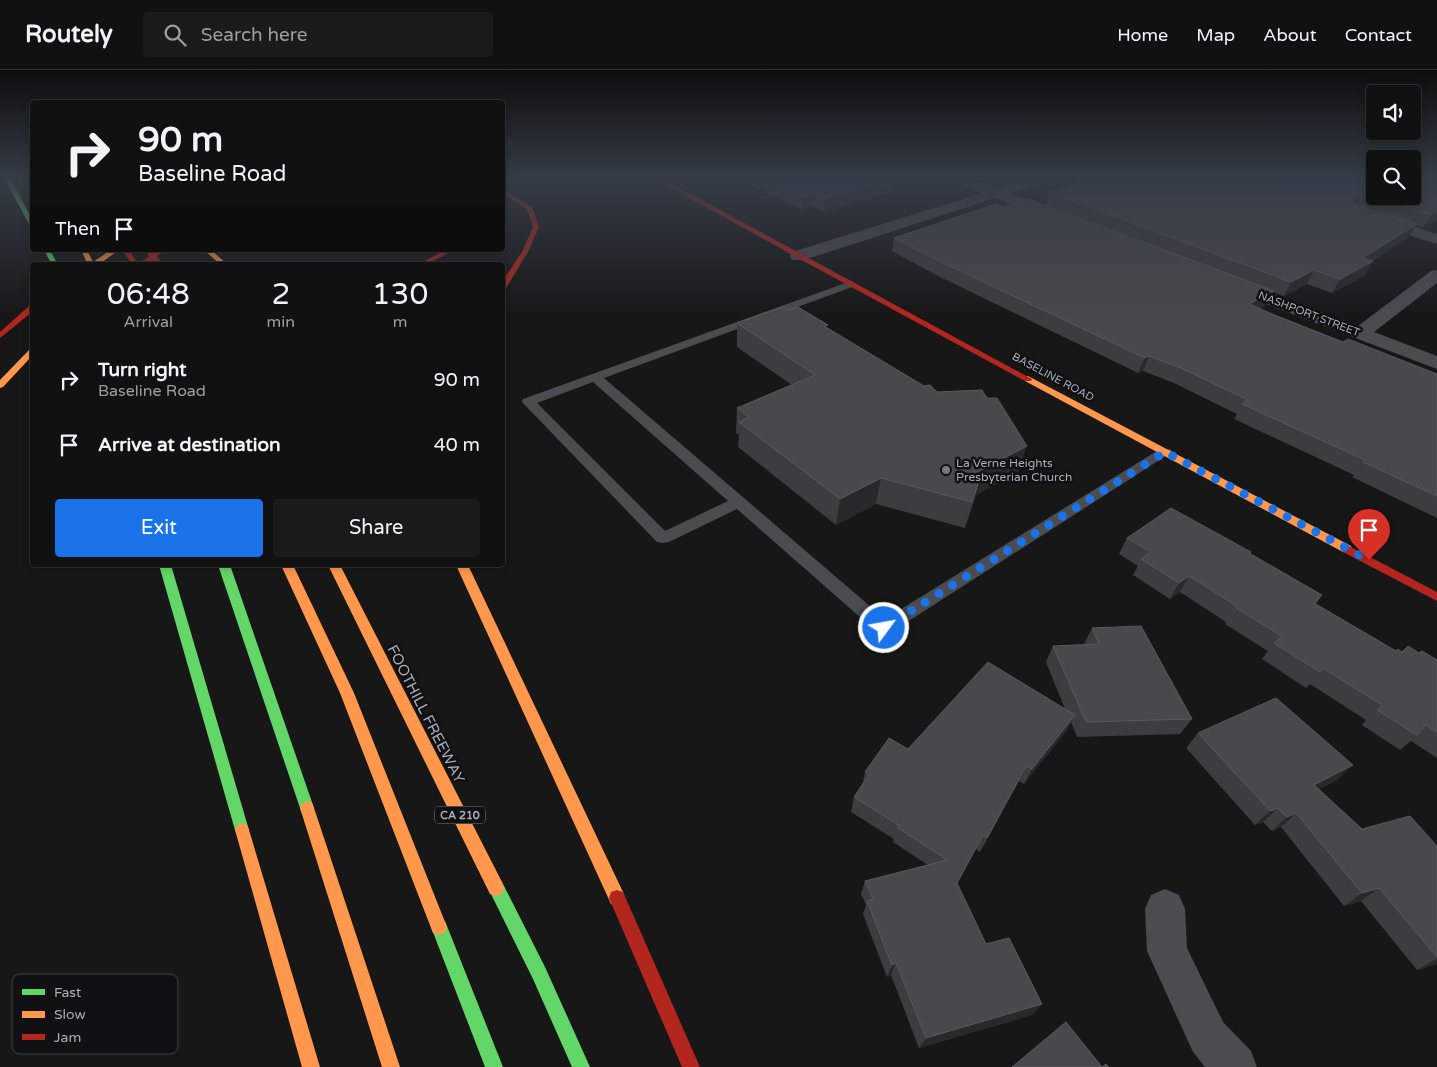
<!DOCTYPE html>
<html lang="en">
<head>
<meta charset="utf-8">
<style>
	:root { --surface:#111; --page:#1a1a1a; --text:#f1f3f6; --muted:#9c9d9f; --line:#303131; --accent:#1a73e8 }
	body { margin:0; font-family:"Varela Round",sans-serif; background:var(--page); color:var(--text); height:100vh; display:flex; flex-direction:column; font-size:19px; white-space:nowrap }
	* { box-sizing:border-box; margin:0 }
	p { font-size:16px; color:var(--muted) }
	.icon { flex:none; width:28px; height:28px; fill:none; stroke:currentColor; stroke-width:2; stroke-linecap:round; stroke-linejoin:round }
	.map { position:relative; flex:1; overflow:hidden }
	.panel { position:absolute; left:30px; top:192px; width:475px; height:305px; display:flex; flex-direction:column; background:var(--surface); border-radius:5px; box-shadow:0 2px 8px #0003,0 0 0 1px var(--line) }
	.panel>* { flex:none }
	.guide { position:absolute; left:30px; top:30px; width:475px; height:152px; border-radius:5px; box-shadow:0 2px 8px #0003,0 0 0 1px var(--line); background:#111; color:var(--text); overflow:hidden }
	.controls { position:absolute; left:1366px; top:15px; display:grid; gap:10px }
	.controls a { display:grid; place-items:center; width:55px; height:55px; border-radius:5px; background:var(--surface); box-shadow:0 2px 8px #0003,0 0 0 1px var(--line); font-size:25px }
	.pin { position:absolute; display:grid; place-items:center; width:42px; height:42px; color:#fff; margin:-51px -21px; border-radius:50% 50% 50% 0; rotate:-45deg; box-shadow:0 0 5px #0007 }
	.pin .icon { rotate:45deg }
	.me { position:absolute; width:55px; margin:-28px; rotate:58deg; stroke-linejoin:round; filter:drop-shadow(0 0 4px #0008) }
	.turn { display:flex; align-items:center; gap:18px; height:105px; padding:0 25px; font-size:22px }
	.turn .icon { width:65px; height:65px; stroke-width:2.5 }
	.turn b { display:block; font-size:35px; line-height:42px }
	.then { display:flex; align-items:center; height:48px; padding:0 25px; background:#0003; gap:10px; font-size:19px }
	.eta { display:flex; justify-content:space-evenly; align-items:center; height:85px; text-align:center }
	.eta b { font-size:30px; font-weight:600; line-height:35px }
	.action { display:flex; gap:10px; margin-top:auto; padding:10px 25px }
	.action a { flex:1; height:58px; border-radius:5px; background:var(--accent); color:#fff; font-size:20px; font-weight:600; line-height:58px; text-align:center }
	.action a+a { background:var(--page); color:var(--text) }
	ul { padding:0; list-style:none }
	li { display:flex; align-items:center; gap:15px; height:65px; padding:0 25px }
	li div { flex:1 }
	li b { display:block; font-size:19px }
	li em { font-style:normal }
	header { display:flex; align-items:center; gap:30px; box-sizing:border-box; height:70px; padding:0 25px; background:var(--surface); border-bottom:1px solid var(--line) }
	header strong { font-size:24px }
	nav { display:flex; gap:28px; margin-inline-start:auto; font-size:18px }
	.search { width:350px; height:45px; background:var(--page); display:flex; align-items:center; gap:12px; box-sizing:border-box; padding:0 18px; border-radius:5px; color:var(--muted); font-size:19px }
	.map>svg:first-child { display:block }
	.lines { fill:none; stroke-linecap:round; stroke-linejoin:round }
	.lane { fill:#4b4c50; fill-rule:evenodd }
	.street { fill:#4b4c50; fill-rule:evenodd }
	.fast { fill:#63d668; fill-rule:evenodd }
	.slow { fill:#ff974d; fill-rule:evenodd }
	.jam { fill:#b3261e; fill-rule:evenodd }
	.jam-bridge { stroke:#b3261e; stroke-width:6 }
	.wall { fill:#3c3d40 }
	.shaded-wall { fill:#28292a }
	.building { fill:#48494d; stroke:#57595e }
	.route { stroke:#1a73e8; stroke-width:9; stroke-dasharray:0 16.2 }
	.poi-dot { fill:#757880; stroke:#111113; stroke-width:2 }
	.labels { text-anchor:middle; dominant-baseline:central; stroke-width:5; stroke-linejoin:round; paint-order:stroke }
	.far-street-label { font-size:11px; fill:#a8adb8; stroke:#111113 }
	.shield { fill:#111113; stroke:#7b7e86; stroke-width:1 }
	.shield-label { font-size:11px; font-weight:bold; fill:#a8adb8 }
	.poi-label { font-size:12px; fill:#a8adb8; stroke:#111113; text-anchor:start }
	.near-street-label { font-size:15px; fill:#a8adb8; stroke:#111113 }
	.key { fill:#111113; stroke:#3e4045; stroke-width:1 }
	.key-label { font-size:14px; fill:#a8adb8 }
</style>
</head>
<body>
<header>
<strong>Routely</strong>
<div class="search"><svg class="icon" aria-label="search" viewBox="0 0 24 24"><circle cx="10" cy="10" r="6"/><path d="M15 15l6 6"/></svg>Search here</div>
<nav><a>Home</a><a>Map</a><a>About</a><a>Contact</a></nav>
</header>
<div class="map">
<svg width="1437" height="997" viewBox="0 0 1437 997">
	<rect width="100%" height="100%" fill="#171717"/>
	<g class="lines">
		<path class="lane" d="M851 211 856 214 855 216 604 308 885 549 1160 379H1170L1172 382 890 563 884 565 878 563 737 439 669 472 663 473 657 472 522 332 523 329ZM593 312 728 431 665 461 537 333Z"/>
		<g class="street">
			<path d="M950 108H969L996 118 1030 108H1050L1048 111 1010 123 1060 143 1063 146 1060 149H1050L995 128 804 190H792L790 186 792 182 982 123 952 111Z"/>
			<path d="M1376 145 1437 164V174L1371 153 1368 150 1371 147Z"/>
			<path d="M1437 200V213L1374 262 1437 286V299L1229 220 1226 216 1229 212 1235 211 1241 212 1358 256 1431 201Z"/>
			<path d="M1165 819 1179 825 1185 839 1187 878 1223 952 1251 981 1257 997H1205L1193 982 1147 881 1145 839 1151 825Z"/>
		</g>
		<g class="fast">
			<path d="M4 108H10L32 149V156L29 154Z"/>
			<path d="M44 180H50L58 195H52Z"/>
			<path d="M159 495H171L249 760 247 765 242 767 237 765 235 760Z"/>
			<path d="M218 495H230L314 738 312 743 307 745 302 743 300 738Z"/>
			<path d="M496 810 502 812 545 897 590 997H572L533 909 488 818 490 812Z"/>
			<path d="M439 849 445 851 503 997H485L431 857 433 851Z"/>
		</g>
		<g class="slow">
			<path d="M81 180H87L93 192 111 180H119L98 195H88Z"/>
			<path d="M204 180H211L228 195H221Z"/>
			<path d="M29 280H32V286L3 317 0 318V310Z"/>
			<path d="M1028 306 1351 476 1352 479 1347 483 1343 482 1025 311V307Z"/>
			<path d="M281 495H293L354 623 447 857 445 863 439 865 433 863 340 623Z"/>
			<path d="M328 495H340L502 812 504 818 502 824 496 826 490 824Z"/>
			<path d="M456 495H468L623 822 625 828 623 834 617 836 611 834Z"/>
			<path d="M307 731 312 733 314 738 400 997H382L300 738 302 733Z"/>
			<path d="M242 753 247 755 249 760 320 997H302L235 760 237 755Z"/>
		</g>
		<g class="jam">
			<path d="M654 108H661L1032 309 1031 311H1025L796 187Z"/>
			<path d="M502 119 532 137 539 157 528 182 506 218 502 220V212L522 182 533 157 527 139 502 124Z"/>
			<path d="M123 180H129L138 194 158 180H165L146 195H132Z"/>
			<path d="M446 180H454L425 195H417Z"/>
			<path d="M29 236H32V242L0 268V262Z"/>
			<path d="M1347 475 1437 522V531L1343 482 1342 479Z"/>
			<path d="M617 820 623 822 700 997H682L609 828 611 822Z"/>
		</g>
		<path class="jam-bridge" d="M148 180 160 195"/>
	</g>
	<g class="wall">
		<path d="M736 108H895L896 109 894 121 823 142 812 136 801 139Z"/>
		<path d="M1437 108V149L1423 158 1416 155 1409 167 1372 191 1365 205 1332 223 1307 214 1284 226 1273 222 1266 235 1259 239 1343 272 1437 304V448L1352 407 1354 405 1234 349 1237 344 1174 313 1143 301 1138 303 938 206 892 181 894 168 1004 137 1166 180 1046 135 1049 122 1077 113 1078 109Z"/>
		<path d="M789 240 827 258 1018 402 976 425 965 458 876 434 836 455 738 377 739 365 736 363 737 338 792 315 737 277V253Z"/>
		<path d="M1127 468 1250 484 1322 525 1316 534 1396 581 1419 583 1437 590V688L1411 671 1400 680 1362 655 1366 650 1310 614 1306 618 1262 589 1268 581 1225 554 1226 552 1180 522 1170 529 1133 505 1138 496 1119 484Z"/>
		<path d="M1092 558 1192 649 1180 664 1077 667 1071 652 1067 660 1024 714 1019 711 980 782 976 779 957 813 986 874 1042 934 1032 945 919 978 891 905 887 907 863 844 866 835 861 824 865 811 928 795 893 772 894 769 851 742 854 727 862 716 865 702 908 679 1065 639 1046 592 1053 576 1084 575V574Z"/>
		<path d="M1198 663 1337 710 1319 719 1362 759 1437 776V894L1417 900 1361 831 1344 836 1281 757 1272 761 1263 752 1255 755 1186 678Z"/>
	</g>
	<g class="shaded-wall">
		<path d="M896 109 894 121 823 142 825 129Z"/>
		<path d="M813 124 812 136 801 139 802 127Z"/>
		<path d="M1362 124 1356 136 1352 130 1356 126Z"/>
		<path d="M1437 141V149L1423 158 1431 145Z"/>
		<path d="M1417 154 1409 167 1365 196 1373 191 1365 205 1332 223 1340 209 1363 188Z"/>
		<path d="M1314 200 1307 214 1284 226 1291 212Z"/>
		<path d="M1274 221 1266 235 1242 249 1249 234Z"/>
		<path d="M1149 286 1143 301 1138 303 1145 288Z"/>
		<path d="M1027 376 1018 402 976 425 965 458 983 399Z"/>
		<path d="M881 408 876 434 836 455 840 429Z"/>
		<path d="M1189 506 1180 522 1170 529 1179 513Z"/>
		<path d="M1075 645 1067 660 1024 714 1032 699Z"/>
		<path d="M1353 695 1337 710 1299 730 1314 715Z"/>
		<path d="M1278 738 1263 752 1255 755 1270 741Z"/>
		<path d="M1296 743 1281 757 1272 761 1287 747Z"/>
		<path d="M983 765 976 779 950 826 957 813Z"/>
		<path d="M1379 818 1361 831 1344 836 1362 823Z"/>
		<path d="M1437 889V894L1417 900Z"/>
		<path d="M896 893 891 905 887 907 892 895Z"/>
		<path d="M1042 934 1032 945 919 978 926 968Z"/>
	</g>
	<g class="building">
		<path d="M762 108H895L896 109 825 129 813 124 802 127Z"/>
		<path d="M1081 108H1375V126H1412V108H1437V141L1431 145 1362 124 1356 126 1352 130 1356 135 1417 154 1363 188 1373 191 1340 209 1314 200 1291 212 1049 122 1084 111 1078 109Z"/>
		<path d="M1029 129 1274 221 1249 234 1277 246 1343 272 1348 269 1437 304V426L1363 392 1365 390 1242 334 1248 330 1181 298 1149 286 1145 288 941 192 894 168 996 134 1004 137Z"/>
		<path d="M783 237 789 240 798 237 828 255 824 256 924 316 930 315 937 322 982 320 987 328H997L1027 376 983 399 972 432 881 408 840 429 739 352 749 347 737 338 815 305 737 253Z"/>
		<path d="M1171 438 1251 482 1249 483 1322 525 1314 533 1396 581 1398 579 1402 582 1408 576 1419 583 1422 581 1437 590V662L1426 655 1417 665 1377 640 1382 635 1323 598 1320 602 1274 573 1282 566 1236 538 1237 536 1189 506 1179 513 1141 489 1151 482 1127 468Z"/>
		<path d="M1141 556 1192 649 1086 652 1053 576 1099 574 1092 558Z"/>
		<path d="M988 592 1075 645 1032 699 1026 696 987 768 983 765 957 813 986 874 1009 868 1042 934 926 968 896 893 892 895 867 831 873 829 865 811 947 790 898 758 900 756 854 727 869 705 865 702 889 668 908 679Z"/>
		<path d="M1276 628 1353 695 1314 715 1362 759 1410 746 1437 776V887L1379 818 1362 823 1296 743 1287 747 1278 738 1270 741 1198 663Z"/>
		<path d="M1066 952 1102 997 1106 994 1109 997H1012Z"/>
	</g>
	<linearGradient id="sky" x2="0" y2="1"><stop stop-color="#0d0d0d"/><stop offset="0.44" stop-color="#363c47"/><stop offset="1" stop-color="#363c47" stop-opacity="0"/></linearGradient>
	<rect width="1437" height="247" fill="url(#sky)"/>
	<g class="lines">
		<path class="route" d="M884 558 1165 382 1369 490"/>
	</g>
	<circle class="poi-dot" cx="946" cy="400" r="5"/>
	<g class="labels">
		<g class="far-street-label">
			<text transform="translate(1309 244) rotate(21)">NASHPORT STREET</text>
			<text transform="translate(1053 307) rotate(28)">BASELINE ROAD</text>
		</g>
		<rect class="shield" x="435" y="736.5" width="50" height="17" rx="4"/>
		<g class="shield-label">
			<text x="460" y="745">CA 210</text>
		</g>
		<g class="poi-label">
			<text x="956" y="393">La Verne Heights<tspan x="956" dy="14">Presbyterian Church</tspan></text>
		</g>
		<g class="near-street-label">
			<text transform="translate(426 644) rotate(63)">FOOTHILL FREEWAY</text>
		</g>
	</g>
	<rect x="12" y="904" width="166" height="80" rx="8" class="key"/>
	<rect x="22" y="919" width="23" height="6" fill="#63d668"/>
	<rect x="22" y="941" width="23" height="7" fill="#ff974d"/>
	<rect x="22" y="964" width="23" height="6" fill="#b3261e"/>
	<g class="key-label">
		<text x="54" y="927">Fast</text>
		<text x="54" y="949">Slow</text>
		<text x="54" y="972">Jam</text>
	</g>
</svg>
<div class="controls">
<a><svg class="icon" aria-label="sound" viewBox="0 0 24 24"><path d="M4 9h4l5-4v14l-5-4H4zM17 9q2 3 0 6"/></svg></a>
<a><svg class="icon" aria-label="search" viewBox="0 0 24 24"><circle cx="10" cy="10" r="6"/><path d="M15 15l6 6"/></svg></a>
</div>
<div class="pin" style="left:1369px;top:490px;background:#d93025"><svg class="icon" aria-label="arrive" viewBox="0 0 24 24"><path d="M6 21V4h12l-3 4 3 4H6"/></svg></div>
<svg class="me" style="left:884px;top:558px" viewBox="-20 -20 40 40"><circle r="17" fill="#1a73e8" stroke="#fff" stroke-width="3"/><path d="M0-11L8 9 0 5-8 9z" fill="#fff"/></svg>
<div class="guide">
<div class="turn"><svg class="icon" aria-label="right" viewBox="0 0 24 24"><path d="M7 20v-9h11M14 6l5 5-5 5"/></svg><div><b>90 m</b>Baseline Road</div></div>
<div class="then">Then<svg class="icon" aria-label="arrive" viewBox="0 0 24 24"><path d="M6 21V4h12l-3 4 3 4H6"/></svg></div>
</div>
<section class="panel">
<div class="eta">
<div><b>06:48</b><p>Arrival</p></div>
<div><b>2</b><p>min</p></div>
<div><b>130</b><p>m</p></div>
</div>
<ul>
<li><svg class="icon" aria-label="right" viewBox="0 0 24 24"><path d="M7 20v-9h11M14 6l5 5-5 5"/></svg><div><b>Turn right</b><p>Baseline Road</p></div><em>90 m</em></li>
<li><svg class="icon" aria-label="arrive" viewBox="0 0 24 24"><path d="M6 21V4h12l-3 4 3 4H6"/></svg><div><b>Arrive at destination</b></div><em>40 m</em></li>
</ul>
<div class="action"><a>Exit</a><a>Share</a></div>
</section>
</div>
</body>
</html>
